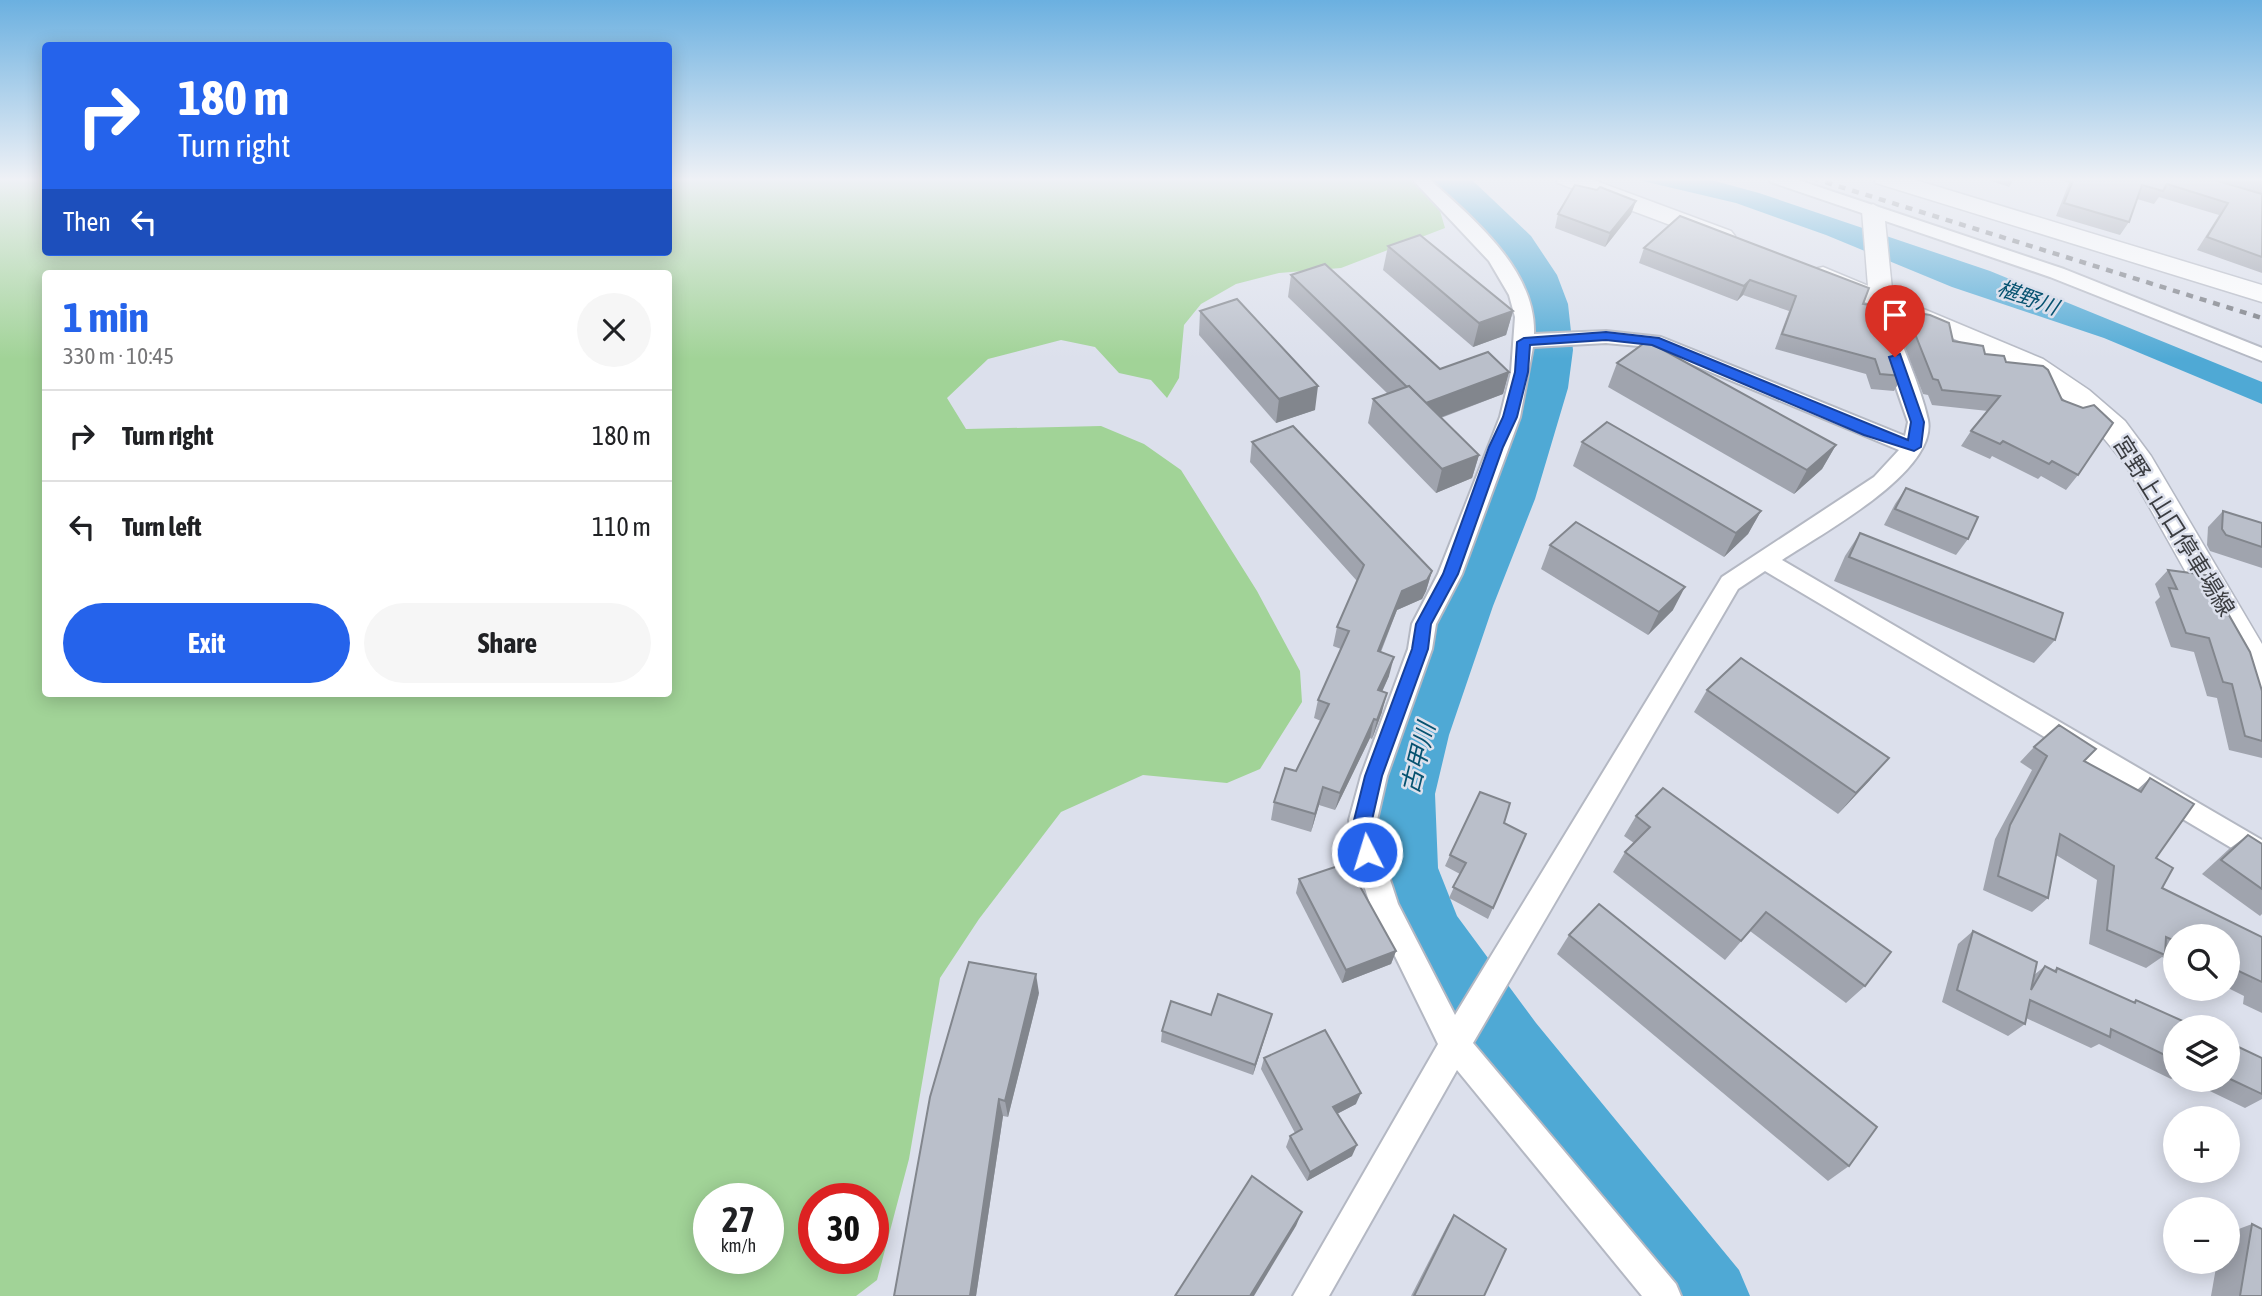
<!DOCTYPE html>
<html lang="en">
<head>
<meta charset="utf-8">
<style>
	:root { --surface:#fff; --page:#f6f6f6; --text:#202124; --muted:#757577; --line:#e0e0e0; --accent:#2563eb }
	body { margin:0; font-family:"Asap Condensed","Noto Sans JP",sans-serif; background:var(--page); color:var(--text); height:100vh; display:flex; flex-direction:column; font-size:26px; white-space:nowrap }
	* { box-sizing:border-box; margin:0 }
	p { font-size:23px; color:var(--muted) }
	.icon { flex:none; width:38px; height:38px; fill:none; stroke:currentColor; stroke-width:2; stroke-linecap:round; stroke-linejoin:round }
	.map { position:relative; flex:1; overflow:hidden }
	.side { position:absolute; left:42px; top:270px; width:630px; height:427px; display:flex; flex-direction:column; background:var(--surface); border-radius:7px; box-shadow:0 4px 18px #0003 }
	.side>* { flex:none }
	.hud { position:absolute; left:42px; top:42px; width:630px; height:214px; border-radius:7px; box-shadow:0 4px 18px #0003; background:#2563eb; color:#fff; overflow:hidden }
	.controls { position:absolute; left:2163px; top:924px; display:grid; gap:14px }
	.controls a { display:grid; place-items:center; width:77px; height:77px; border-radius:50%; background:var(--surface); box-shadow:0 4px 18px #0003; font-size:35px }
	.speed { position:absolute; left:693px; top:1183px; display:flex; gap:14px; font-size:35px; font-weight:700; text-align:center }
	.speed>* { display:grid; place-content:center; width:91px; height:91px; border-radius:50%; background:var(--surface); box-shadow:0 4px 18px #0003; line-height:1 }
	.speed small { font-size:18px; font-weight:400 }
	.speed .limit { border:10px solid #d22; background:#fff; color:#111 }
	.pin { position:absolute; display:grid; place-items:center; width:60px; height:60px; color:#fff; margin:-72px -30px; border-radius:50% 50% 50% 0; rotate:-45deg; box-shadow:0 0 7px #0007 }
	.pin .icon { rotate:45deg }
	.me { position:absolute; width:77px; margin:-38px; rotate:355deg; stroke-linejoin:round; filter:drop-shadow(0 0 5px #0008) }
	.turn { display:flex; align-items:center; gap:24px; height:147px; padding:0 21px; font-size:32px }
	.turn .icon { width:91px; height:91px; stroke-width:2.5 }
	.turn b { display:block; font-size:49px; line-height:60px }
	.then { display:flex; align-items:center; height:66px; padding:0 21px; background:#0003; gap:14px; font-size:26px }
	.round { display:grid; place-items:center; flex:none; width:74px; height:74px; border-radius:37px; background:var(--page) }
	.head { display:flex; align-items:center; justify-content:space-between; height:119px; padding:0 21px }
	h1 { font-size:42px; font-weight:700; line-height:52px; color:var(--accent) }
	.action { display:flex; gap:14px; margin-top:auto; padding:14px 21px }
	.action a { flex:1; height:80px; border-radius:42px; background:var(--accent); color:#fff; font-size:28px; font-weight:700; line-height:80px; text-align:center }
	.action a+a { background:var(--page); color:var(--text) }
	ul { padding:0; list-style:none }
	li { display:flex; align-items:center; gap:21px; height:91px; padding:0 21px; border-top:2px solid var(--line) }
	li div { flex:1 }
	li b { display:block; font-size:26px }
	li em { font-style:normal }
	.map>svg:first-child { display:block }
	.green { fill:#a1d397; fill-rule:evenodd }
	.water { fill:#4fa9d5 }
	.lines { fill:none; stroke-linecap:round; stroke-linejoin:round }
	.river { fill:#4fa9d5; fill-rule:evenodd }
	.minor-casing { stroke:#b4b8c3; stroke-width:4 }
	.tertiary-casing { stroke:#b4b8c3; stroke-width:3 }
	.secondary-casing { stroke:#b4b8c3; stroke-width:3 }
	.minor { fill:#fff; fill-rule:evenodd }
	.tertiary { fill:#fff; fill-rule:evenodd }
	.secondary { fill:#fff; fill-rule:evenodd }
	.rail { stroke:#767980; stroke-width:4.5; stroke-dasharray:7 7; stroke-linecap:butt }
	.wall { fill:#a0a4ae }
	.shaded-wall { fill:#82868d }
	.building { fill:#babfca; stroke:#82868d; stroke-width:2 }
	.route { fill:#2563eb; stroke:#184099; stroke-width:2 }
	.labels { text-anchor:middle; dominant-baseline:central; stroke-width:5; stroke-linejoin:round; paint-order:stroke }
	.far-water-label { font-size:21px; font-style:italic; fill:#065270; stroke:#dce0ec }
	.street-label { font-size:23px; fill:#3b3d41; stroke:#dce0ec }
	.water-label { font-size:24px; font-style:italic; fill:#065270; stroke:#dce0ec }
</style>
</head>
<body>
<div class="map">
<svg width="2262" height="1296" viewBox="0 0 2262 1296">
	<rect width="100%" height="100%" fill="#dce0ec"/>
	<path class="green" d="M0 178H45L46 252H668L669 178H1408L1440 211 1445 228 1341 268 1279 273 1236 284 1201 304 1184 325 1179 378 1167 398 1151 380 1119 373 1095 347 1061 340 988 359 947 398 966 429 1101 426 1144 444 1181 470 1257 591 1300 671 1302 702 1260 769 1227 783 1143 775 1061 812 979 919 940 978 909 1159 877 1280 856 1296H0ZM46 273H668V693H46ZM709 1199H768V1258H709ZM814 1199H873V1258H814Z"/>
	<path class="water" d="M1630 178H1704L1759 193 1990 271 2262 382V404L2104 338 1952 287 1826 235 1736 203Z"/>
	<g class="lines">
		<path class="river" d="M1431 178H1470L1531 236 1557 275 1568 304 1573 350 1568 388 1535 499 1493 606 1449 735 1435 794 1438 868 1457 916 1536 1023 1739 1270 1750 1296H1666L1490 1069 1411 953 1378 868 1377 794 1393 735 1441 606 1487 499 1524 388 1531 350 1528 304 1517 275 1502 251Z"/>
		<defs>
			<g id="minor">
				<path d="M1411 178H1428C1472 218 1536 269 1534 334L1606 331 1661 337 1905 436 1908 422 1870 313 1874 295H1888L1890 313C1902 347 1920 384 1928 420 1938 472 1819 535 1782 560L2262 840V866L1765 571 1738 589 1473 1043 1676 1284 1681 1296H1642L1457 1070 1329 1296H1293L1438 1044 1371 907 1353 852 1349 820 1361 776 1408 649 1412 624 1438 574 1500 417 1511 372 1515 317 1509 295 1489 261ZM1606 343 1650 347 1899 450 1874 477 1722 577 1455 1015 1398 904 1381 852 1377 820 1387 776 1432 649 1436 624 1462 574 1520 417 1533 347Z"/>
				<path d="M1768 178H1792L2064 269 2262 348V361L2050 277 1771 182Z"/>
			</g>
			<path id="tertiary" d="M1873 204 1884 211 1893 299 1890 304H1872L1869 299 1862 211Z"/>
			<g id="secondary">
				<path d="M1555 178H1588L1731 231 1735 236 1731 241H1713L1558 183Z"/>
				<path d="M1873 178H1909L2262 285V302L1876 183Z"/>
				<path d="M1823 267 2043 359 2089 390 2125 421 2151 456 2262 644V689L2249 685 2128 469C2100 430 2064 393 2021 371 1956 336 1882 310 1814 281L1810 275 1814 269Z"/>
			</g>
		</defs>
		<use href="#minor" class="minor-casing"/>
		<use href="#tertiary" class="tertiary-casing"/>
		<use href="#secondary" class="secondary-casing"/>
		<use href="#minor" class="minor"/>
		<use href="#tertiary" class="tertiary"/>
		<use href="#secondary" class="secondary"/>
		<path class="rail" d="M1812 178 2262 318"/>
	</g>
	<g class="wall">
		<path d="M1982 178H2015L2009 187Z"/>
		<path d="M2055 178H2208L2252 191 2210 178H2262V273L2197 250 2219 215 2159 197 2154 204 2137 199 2129 222 2120 235 2056 216 2069 183Z"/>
		<path d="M1636 201 1631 214 1605 247 1555 228 1558 214Z"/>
		<path d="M1388 246 1513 311 1506 335 1473 347 1383 270Z"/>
		<path d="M1644 248 1863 304 1903 376 1894 391 1871 389 1866 374 1775 349 1789 311 1743 295 1737 301 1639 263Z"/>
		<path d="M1291 275 1440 369 1509 372 1503 394 1441 418 1479 455 1472 478 1436 493 1368 423 1373 399 1388 394 1288 297Z"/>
		<path d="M1200 311 1315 410 1276 423 1199 335Z"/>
		<path d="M1906 311 1953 341 2006 362 2078 475 2066 490 2041 476 2038 479 1992 456 1990 459 1961 446 1971 431 1988 411 1932 405 1928 395 1923 394 1897 326Z"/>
		<path d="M1617 363 1836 445 1822 469 1794 494 1608 387Z"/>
		<path d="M1252 442 1432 571 1426 591 1422 599 1397 610 1381 652 1389 676 1382 692V712L1372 739 1370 738 1335 810 1319 805 1311 832 1271 820 1274 802 1296 771 1321 721 1314 718 1318 700 1341 649 1333 646 1337 627 1357 581 1250 462Z"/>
		<path d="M1582 442 1761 511 1748 534 1724 557 1573 466Z"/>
		<path d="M1906 488 1968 539 1956 555 1884 525 1895 504Z"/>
		<path d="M2223 511 2262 523V568L2210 551 2207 545 2208 527Z"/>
		<path d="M1860 533 2055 640 2034 663 1834 581 1845 556Z"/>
		<path d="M1550 545 1673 610 1648 635 1541 569Z"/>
		<path d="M2168 570 2262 691V758L2229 750 2217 698 2207 696 2194 652 2171 647 2155 602 2160 597 2155 584Z"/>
		<path d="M1707 690 1870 780 1838 814 1694 712Z"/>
		<path d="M2034 747 2084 761 2137 790 2150 778 2156 858 2162 888 2262 937V1013L2243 1004 2244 996 2228 988V936H2175V963L2162 957 2146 968 2089 944 2097 880 2056 855 2048 898 2032 912 1983 890 1995 839 2032 770 2020 762Z"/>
		<path d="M1636 816 1865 986 1846 1003 1750 931 1725 960 1613 872 1625 852 1634 843 1624 836Z"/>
		<path d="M1504 823 1526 834 1488 919 1449 898 1460 874 1445 866 1450 855Z"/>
		<path d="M2248 835 2262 844V914L2260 916 2202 874 2229 849Z"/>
		<path d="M1299 879 1396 951 1391 964 1342 983 1296 893Z"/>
		<path d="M1973 931 2034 975 2045 966 2054 970 2057 968 2132 1002 2136 1000 2175 1027V1077L2171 1079 2099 1044 2091 1048 2026 1018 2025 1024 2008 1036 1942 1002 1958 944Z"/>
		<path d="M1569 935 1849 1166 1828 1181 1557 954Z"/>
		<path d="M1039 993 1008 1117 1003 1116 976 1296H894Z"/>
		<path d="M1272 1014 1253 1075 1161 1042 1162 1031 1211 1015Z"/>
		<path d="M2228 1042 2262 1058V1099L2245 1108 2187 1080H2228Z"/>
		<path d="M1264 1058 1356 1104 1337 1114 1352 1156 1307 1181 1286 1147 1290 1136 1295 1133 1261 1069Z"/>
		<path d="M1454 1215 1484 1296H1411L1448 1224Z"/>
		<path d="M2252 1224 2262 1296H2211L2217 1262H2228V1233Z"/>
	</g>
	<g class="shaded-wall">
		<path d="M1636 201 1631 214 1605 247 1610 233Z"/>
		<path d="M1750 280 1743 295 1737 301 1744 286Z"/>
		<path d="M1513 311 1506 335 1473 347 1479 323Z"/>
		<path d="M1509 372 1503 394 1420 425 1425 403Z"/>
		<path d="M1318 386 1315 410 1276 423 1279 399Z"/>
		<path d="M1836 445 1822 469 1794 494 1807 470Z"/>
		<path d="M1479 455 1472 478 1436 493 1442 469Z"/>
		<path d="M1761 511 1748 534 1724 557 1736 533Z"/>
		<path d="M1432 571 1426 591 1422 599 1397 610 1373 670 1378 651 1402 591Z"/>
		<path d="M1685 587 1673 610 1648 635 1659 612Z"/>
		<path d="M1394 657 1389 676 1374 709 1378 690Z"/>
		<path d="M1387 693 1382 712 1372 739 1377 720Z"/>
		<path d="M1374 719 1370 738 1335 810 1340 793Z"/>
		<path d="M1889 758 1870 780 1838 814 1856 793Z"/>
		<path d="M1323 787 1319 805 1311 832 1315 814Z"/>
		<path d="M1396 951 1391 964 1342 983 1346 970Z"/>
		<path d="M1036 974 1039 993 1008 1117 1005 1101Z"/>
		<path d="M1272 1014 1269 1025 1253 1075 1255 1065Z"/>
		<path d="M1361 1093 1356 1104 1329 1118 1333 1107Z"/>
		<path d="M999 1099 1003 1116 976 1296H970Z"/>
		<path d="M1357 1145 1352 1156 1307 1181 1310 1172Z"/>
		<path d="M1302 1212 1296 1226 1254 1296H1250Z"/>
	</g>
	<g class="building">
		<path d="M2074 178H2208L2262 194V257L2207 237 2228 203 2167 184 2163 191 2142 185 2129 222 2064 203Z"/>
		<path d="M1575 185 1597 190 1600 187 1636 201 1610 233 1558 214Z"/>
		<path d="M1680 216 1869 288 1863 304 1878 306 1903 376 1880 374 1875 359 1782 334 1796 296 1750 280 1744 286 1644 248Z"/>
		<path d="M1420 235 1513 311 1479 323 1388 246Z"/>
		<path d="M1325 264 1440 369 1488 352 1509 372 1426 403 1409 386 1407 387 1291 275Z"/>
		<path d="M1237 299 1318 386 1279 399 1200 311Z"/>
		<path d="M1906 311 1930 315 1949 323 1953 341 1983 346 1985 354 2004 356 2006 362 2043 366 2048 370 2062 400 2083 408 2094 405 2113 423 2078 475 2052 461 2049 464 2003 441 2000 444 1971 431 2000 396 1942 390 1938 380 1933 379Z"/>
		<path d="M1647 341 1836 445 1807 470 1617 363Z"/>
		<path d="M1409 386 1479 455 1442 469 1373 399Z"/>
		<path d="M1607 422 1761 511 1736 533 1582 442Z"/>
		<path d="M1293 426 1432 571 1427 580 1402 591 1378 651 1394 657 1378 690 1387 693 1377 720 1374 719 1340 793 1323 787 1315 814 1274 802 1285 768 1296 771 1329 704 1318 700 1349 631 1337 627 1364 565 1252 442Z"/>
		<path d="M1906 488 1978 517 1968 539 1895 509Z"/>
		<path d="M2223 511 2262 523V547L2226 535 2222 529Z"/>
		<path d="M1576 522 1685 587 1659 612 1550 545Z"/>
		<path d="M1860 533 2063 613 2055 640 1849 557Z"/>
		<path d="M2168 570 2206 575 2250 652 2262 691V741L2245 736 2232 684 2223 682 2209 638 2186 633 2169 588 2177 589Z"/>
		<path d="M1741 658 1889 758 1856 793 1707 690Z"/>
		<path d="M2059 725 2096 749 2084 761 2141 792 2150 778 2194 804 2156 858 2173 868 2162 888 2262 937V982L2228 966V936H2175V941L2166 937 2165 955 2107 930 2114 866 2060 834 2048 898 1998 876 2010 825 2047 756 2034 747Z"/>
		<path d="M1663 788 1891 952 1865 986 1766 912 1741 941 1625 852 1650 827 1636 816Z"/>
		<path d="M1480 792 1510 803 1504 823 1526 834 1493 908 1453 887 1466 863 1450 855Z"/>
		<path d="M2248 835 2262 844V889L2221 860Z"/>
		<path d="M1347 863 1396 951 1346 970 1299 879Z"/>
		<path d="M1599 904 1877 1127 1849 1166 1569 935Z"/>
		<path d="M1973 931 2037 962 2031 990 2045 966 2056 972 2057 968 2135 1003 2136 1000 2196 1027H2175V1060L2111 1029 2110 1037 2030 1000 2025 1024 1957 990Z"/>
		<path d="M969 962 1036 974 1005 1101 999 1099 970 1296H894L930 1097Z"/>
		<path d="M1218 994 1272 1014 1255 1065 1162 1031 1171 1001 1211 1015Z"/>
		<path d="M1325 1030 1361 1093 1333 1107 1357 1145 1310 1172 1290 1136 1302 1129 1264 1058Z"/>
		<path d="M2228 1042 2262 1058V1094L2228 1078Z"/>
		<path d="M1252 1176 1302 1212 1250 1296H1175Z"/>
		<path d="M1454 1215 1506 1249 1484 1296H1414Z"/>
		<path d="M2252 1224 2262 1229V1296H2240Z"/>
	</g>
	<linearGradient id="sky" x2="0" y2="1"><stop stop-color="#6bb0e0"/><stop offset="0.5" stop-color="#eff1f6"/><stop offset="1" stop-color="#eff1f6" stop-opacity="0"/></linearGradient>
	<rect width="2262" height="359" fill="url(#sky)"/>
	<path class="route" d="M1606 332 1659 338 1908 440 1911 422 1889 357 1900 354 1924 422 1921 447 1914 451 1864 435 1652 345 1606 340 1530 345 1528 372 1517 417 1503 447 1458 574 1431 624 1428 649 1382 776 1372 820 1376 852 1373 858 1367 860 1360 858 1354 820 1365 776 1412 649 1416 624 1443 574 1489 447 1503 417 1515 372 1517 342 1524 338Z"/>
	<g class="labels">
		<g class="far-water-label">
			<text transform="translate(2028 297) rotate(20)">椹野川</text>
		</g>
		<g class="street-label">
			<text transform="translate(2174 526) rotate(58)">宮野上山口停車場線</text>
		</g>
		<g class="water-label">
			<text transform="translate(1418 758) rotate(-76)">古甲川</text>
		</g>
	</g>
</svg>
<div class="controls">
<a><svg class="icon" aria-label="search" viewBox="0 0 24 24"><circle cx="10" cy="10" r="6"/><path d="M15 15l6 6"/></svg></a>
<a><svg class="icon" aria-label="layers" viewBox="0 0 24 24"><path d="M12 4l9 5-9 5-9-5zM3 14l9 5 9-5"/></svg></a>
<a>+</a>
<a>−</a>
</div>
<div class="speed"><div>27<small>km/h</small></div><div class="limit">30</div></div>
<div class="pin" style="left:1895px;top:357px;background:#d93025"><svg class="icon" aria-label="arrive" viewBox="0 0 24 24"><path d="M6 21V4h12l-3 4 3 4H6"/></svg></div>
<svg class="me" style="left:1367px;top:852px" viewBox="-20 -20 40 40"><circle r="17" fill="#2563eb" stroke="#fff" stroke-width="3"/><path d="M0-11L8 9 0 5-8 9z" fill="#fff"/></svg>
<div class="hud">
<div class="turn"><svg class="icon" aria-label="right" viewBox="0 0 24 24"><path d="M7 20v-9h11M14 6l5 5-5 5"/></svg><div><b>180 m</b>Turn right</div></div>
<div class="then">Then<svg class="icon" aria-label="left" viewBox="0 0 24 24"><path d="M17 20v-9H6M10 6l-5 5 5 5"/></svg></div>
</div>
<section class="side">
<div class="head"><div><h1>1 min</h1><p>330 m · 10:45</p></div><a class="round"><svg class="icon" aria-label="close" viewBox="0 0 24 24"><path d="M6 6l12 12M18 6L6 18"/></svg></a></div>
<ul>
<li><svg class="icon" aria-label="right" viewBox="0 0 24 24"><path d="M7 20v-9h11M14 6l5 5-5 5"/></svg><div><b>Turn right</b></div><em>180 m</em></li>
<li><svg class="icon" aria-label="left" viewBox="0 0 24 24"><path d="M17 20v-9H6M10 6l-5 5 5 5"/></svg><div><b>Turn left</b></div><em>110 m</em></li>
</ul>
<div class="action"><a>Exit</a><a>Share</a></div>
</section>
</div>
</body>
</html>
